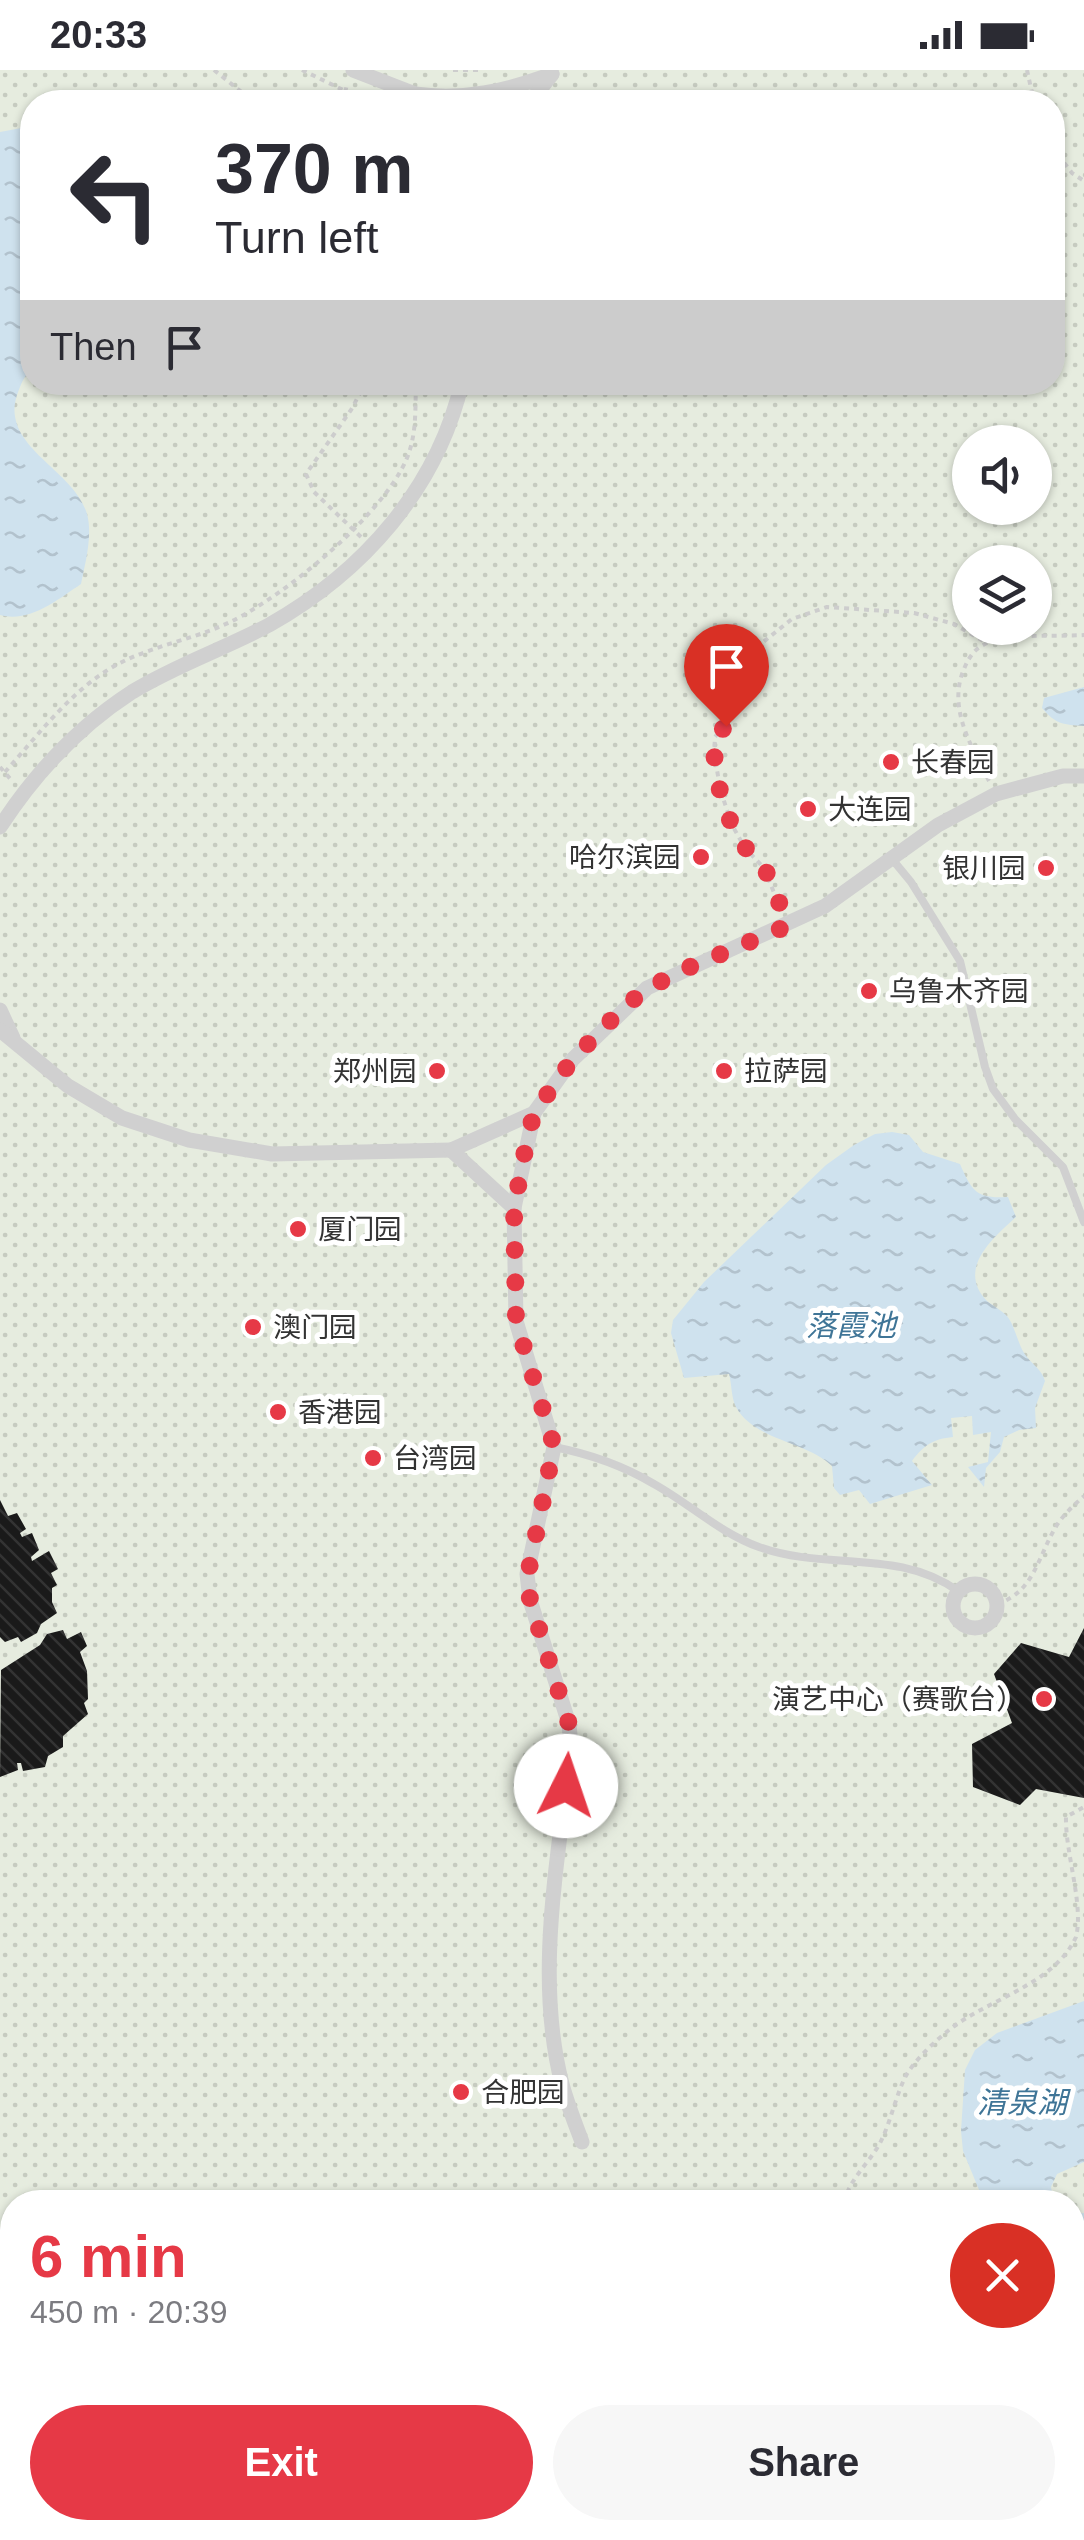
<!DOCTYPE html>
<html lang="en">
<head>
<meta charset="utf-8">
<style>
	:root { --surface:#fff; --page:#f7f7f7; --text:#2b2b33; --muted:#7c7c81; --accent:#e63946 }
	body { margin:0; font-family:Helvetica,"Noto Sans SC",sans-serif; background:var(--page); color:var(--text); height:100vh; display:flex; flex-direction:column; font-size:38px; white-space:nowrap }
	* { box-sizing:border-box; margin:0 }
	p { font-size:32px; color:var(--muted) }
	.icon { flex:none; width:55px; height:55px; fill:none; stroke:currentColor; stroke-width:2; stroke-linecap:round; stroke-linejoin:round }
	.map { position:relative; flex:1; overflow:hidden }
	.sheet { position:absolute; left:0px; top:2120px; width:1085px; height:350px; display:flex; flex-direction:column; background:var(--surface); border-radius:40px 40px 0 0; box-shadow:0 2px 8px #0004 }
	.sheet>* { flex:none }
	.hud { position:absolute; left:20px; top:20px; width:1045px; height:305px; border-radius:40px; box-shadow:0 2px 8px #0004; background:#fff; color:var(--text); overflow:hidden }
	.fabs { position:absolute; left:952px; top:355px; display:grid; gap:20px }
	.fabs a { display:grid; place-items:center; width:100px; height:100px; border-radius:50%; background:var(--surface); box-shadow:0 2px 8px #0004; font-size:50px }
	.pin { position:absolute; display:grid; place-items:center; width:85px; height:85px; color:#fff; margin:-102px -42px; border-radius:50% 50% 50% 0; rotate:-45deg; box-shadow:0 0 10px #0007 }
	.pin .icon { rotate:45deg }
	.me { position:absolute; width:110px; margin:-55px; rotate:4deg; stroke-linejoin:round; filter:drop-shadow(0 0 8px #0008) }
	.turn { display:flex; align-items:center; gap:35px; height:210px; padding:0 30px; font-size:45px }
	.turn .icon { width:130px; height:130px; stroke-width:2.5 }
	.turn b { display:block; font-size:70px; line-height:85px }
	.then { display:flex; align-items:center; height:95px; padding:0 30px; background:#0003; gap:20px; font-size:38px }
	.round { display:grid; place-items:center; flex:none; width:105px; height:105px; border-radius:52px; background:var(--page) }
	.overview { display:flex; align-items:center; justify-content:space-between; height:170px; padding:0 30px }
	h1 { font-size:60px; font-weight:800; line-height:75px; color:var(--accent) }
	.primary-button { display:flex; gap:20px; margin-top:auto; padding:20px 30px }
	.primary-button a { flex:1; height:115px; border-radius:60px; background:var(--accent); color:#fff; font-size:40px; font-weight:800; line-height:115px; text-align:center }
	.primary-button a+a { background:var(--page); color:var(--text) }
	.status { display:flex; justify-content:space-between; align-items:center; height:70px; padding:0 50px; background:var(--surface); direction:ltr }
	.status svg { height:28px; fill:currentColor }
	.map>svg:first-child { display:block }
	.park { fill:url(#park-dots); fill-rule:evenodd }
	.water { fill:url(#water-ripples) }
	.building { fill:url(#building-back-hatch) }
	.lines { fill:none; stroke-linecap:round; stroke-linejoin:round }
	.path { stroke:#cdcdcd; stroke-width:4; stroke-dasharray:5 5; stroke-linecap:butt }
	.service { stroke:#d0d0d0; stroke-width:8 }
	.minor { stroke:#d0d0d0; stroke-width:15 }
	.route { stroke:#e63946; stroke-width:18; stroke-dasharray:0 32.4 }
	.poi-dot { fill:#e63946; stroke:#fff; stroke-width:4 }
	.labels { text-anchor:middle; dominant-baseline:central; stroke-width:10; stroke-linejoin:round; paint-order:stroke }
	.poi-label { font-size:28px; fill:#333; stroke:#fff; text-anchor:start }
	.water-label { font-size:30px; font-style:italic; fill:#3f7597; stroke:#fff }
</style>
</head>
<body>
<div class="status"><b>20:33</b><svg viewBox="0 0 49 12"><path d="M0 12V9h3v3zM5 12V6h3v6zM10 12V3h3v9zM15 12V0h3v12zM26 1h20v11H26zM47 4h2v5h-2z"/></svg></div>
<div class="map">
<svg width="1084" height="2470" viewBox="0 0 1084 2470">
	<defs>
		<pattern id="park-dots" width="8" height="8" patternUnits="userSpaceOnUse" patternTransform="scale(2.5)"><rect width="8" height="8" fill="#e6ecdf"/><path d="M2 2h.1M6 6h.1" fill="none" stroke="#c6cbc0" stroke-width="1.8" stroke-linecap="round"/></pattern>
		<pattern id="water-ripples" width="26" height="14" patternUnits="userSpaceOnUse" patternTransform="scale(2.5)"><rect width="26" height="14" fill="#cfe2ee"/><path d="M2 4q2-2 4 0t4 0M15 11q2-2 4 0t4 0" fill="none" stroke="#b2c2cd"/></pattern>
		<pattern id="building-back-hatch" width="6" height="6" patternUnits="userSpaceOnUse" patternTransform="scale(2.5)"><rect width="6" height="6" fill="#1a1a1a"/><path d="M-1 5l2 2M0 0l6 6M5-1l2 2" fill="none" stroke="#333"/></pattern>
	</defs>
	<rect width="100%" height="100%" fill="#fff"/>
	<path class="park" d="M0 0H1084V2470H0ZM32 32H1052V312H32ZM970 372H1035V438H970ZM970 492H1035V558H970ZM12 2132H1072V2458H12Z"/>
	<g class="water">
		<path d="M32 56V300C23 306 21 315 17 325 0 377 74 399 87 444 93 465 85 494 81 514 57 530 30 553 0 545V62Z"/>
		<path d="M1084 617V656C1064 655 1055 654 1042 638L1044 628Z"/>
		<path d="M892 1062 909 1065 923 1082 960 1094C972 1121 976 1129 1008 1127L1016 1147C993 1168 956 1199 987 1231 993 1236 1001 1240 1006 1245 1016 1256 1017 1275 1027 1287 1034 1296 1042 1300 1045 1311L1035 1338 1036 1358 1019 1360 1004 1367 1000 1382 986 1398 984 1417 968 1397 988 1392 991 1362 973 1365 972 1346 951 1348 953 1367C933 1369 924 1375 912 1391L932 1415 870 1434 859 1420 840 1425 834 1418 832 1396C806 1371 755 1371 736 1337 731 1327 732 1315 729 1304L684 1308 671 1263 673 1250 704 1212 826 1095 854 1075 875 1064Z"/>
		<path d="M1084 1931V2092L1057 2104 1051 2117 1054 2132H984L963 2081 961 2061 965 2000 975 1980 997 1963Z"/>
		<path d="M1084 2143V2248L1080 2250 1073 2248 1072 2144Z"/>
	</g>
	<g class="building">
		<path d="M0 1430 8 1446 17 1443 26 1459 20 1463 22 1467 32 1463 39 1480 31 1487 32 1491 49 1481 58 1499 51 1503 57 1515 52 1518V1532L57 1543 41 1554 37 1563 21 1572 18 1567 5 1572 0 1567Z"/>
		<path d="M1084 1558V1728L1036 1719 1020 1735 973 1717 972 1674 1012 1653 994 1604 1021 1573 1069 1587Z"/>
		<path d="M63 1560 67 1569 81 1562 87 1576 80 1582 87 1601 88 1629 84 1633 88 1644 63 1666V1677L48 1686 45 1697 23 1701 21 1693H17L18 1700 0 1707 1 1600 40 1575 47 1564Z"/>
	</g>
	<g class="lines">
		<g class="path">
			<path d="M214 0 254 32"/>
			<path d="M302 0 368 32"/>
			<path d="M453 0H482"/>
			<path d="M1027 0 1034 32"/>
			<path d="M343 32 347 14"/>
			<path d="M1052 77 1072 103 1084 111"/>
			<path d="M361 467 314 422 306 404 351 340 366 312"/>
			<path d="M0 697 13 712"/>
			<path d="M5 702C40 663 74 616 122 592 156 575 195 569 230 552 285 526 384 444 407 388 417 363 415 339 416 312"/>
			<path d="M989 711C972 677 947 638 964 599 969 587 975 577 990 572 1019 563 1054 567 1084 565"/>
			<path d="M781 840 764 798 745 778 732 755 721 722 714 684 715 667 753 617 762 573 792 549 827 537 914 543 954 554 987 573"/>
			<path d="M997 1534C1035 1522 1038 1485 1057 1455 1064 1444 1074 1435 1084 1426"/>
			<path d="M844 2132C850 2109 867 2095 879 2075 891 2053 896 2023 907 2004 917 1988 934 1972 949 1960 988 1929 1054 1915 1076 1867 1084 1835 1065 1782 1066 1747L1084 1737"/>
		</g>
		<g class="service">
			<path d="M892 789 911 812 960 891 985 997 993 1019 1015 1049 1063 1097 1084 1152"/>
			<path d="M554 1377C590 1384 622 1395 654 1414 690 1434 720 1463 759 1477 825 1501 898 1478 958 1521"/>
		</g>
		<g class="minor">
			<path d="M353 0 415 24 422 30"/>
			<path d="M415 24C463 31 506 21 552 4"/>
			<path d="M530 32 552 4"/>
			<path d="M0 757C35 703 78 657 132 622 176 595 224 579 269 555 363 502 437 419 462 312"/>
			<path d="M0 940 13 968"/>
			<path d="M0 960 68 1016 122 1048 189 1070 272 1084 451 1080"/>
			<path d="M514 1138 534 1043"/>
			<circle cx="975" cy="1536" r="22"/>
			<path d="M582 2072C575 2053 567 2033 562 2014 534 1905 559 1786 571 1677L569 1654 530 1530 527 1504 554 1377 516 1251 514 1138 451 1080 534 1043 572 990 647 918 825 836 938 755 996 724 1063 706H1084"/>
			<path d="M762 2458 770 2470"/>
		</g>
	</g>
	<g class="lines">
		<path class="route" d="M566 1716 571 1677 569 1654 530 1530 528 1504 554 1376 516 1251 514 1138 527 1070 534 1043 572 990 628 933 671 905 787 856C780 837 775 814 763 797 757 789 748 782 742 773 723 743 713 703 714 667L726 656"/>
	</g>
	<g class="poi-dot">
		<circle cx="891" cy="692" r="10"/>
		<circle cx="808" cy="739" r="10"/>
		<circle cx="701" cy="787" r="10"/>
		<circle cx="1046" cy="798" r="10"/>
		<circle cx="869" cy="921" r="10"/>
		<circle cx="437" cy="1001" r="10"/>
		<circle cx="724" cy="1001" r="10"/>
		<circle cx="298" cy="1159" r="10"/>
		<circle cx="253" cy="1257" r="10"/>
		<circle cx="278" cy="1342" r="10"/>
		<circle cx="373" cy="1388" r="10"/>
		<circle cx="1044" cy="1629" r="10"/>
		<circle cx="461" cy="2022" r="10"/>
	</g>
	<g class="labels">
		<g class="poi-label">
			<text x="911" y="692">长春园</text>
			<text x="828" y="739">大连园</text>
			<text x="681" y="787" text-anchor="end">哈尔滨园</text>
			<text x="1026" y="798" text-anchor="end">银川园</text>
			<text x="889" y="921">乌鲁木齐园</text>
			<text x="417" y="1001" text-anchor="end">郑州园</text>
			<text x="744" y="1001">拉萨园</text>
			<text x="318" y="1159">厦门园</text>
			<text x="273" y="1257">澳门园</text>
			<text x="298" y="1342">香港园</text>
			<text x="393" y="1388">台湾园</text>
			<text x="1024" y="1629" text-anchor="end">演艺中心（赛歌台）</text>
			<text x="481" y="2022">合肥园</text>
		</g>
		<g class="water-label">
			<text x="851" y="1255">落霞池</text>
			<text x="1022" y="2032">清泉湖</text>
		</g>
	</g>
</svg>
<div class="fabs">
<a><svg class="icon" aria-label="sound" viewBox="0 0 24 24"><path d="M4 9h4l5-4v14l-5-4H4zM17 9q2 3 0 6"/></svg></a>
<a><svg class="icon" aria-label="layers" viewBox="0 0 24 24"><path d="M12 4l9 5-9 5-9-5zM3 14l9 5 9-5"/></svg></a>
</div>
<div class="pin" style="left:726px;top:656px;background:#d93025"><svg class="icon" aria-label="arrive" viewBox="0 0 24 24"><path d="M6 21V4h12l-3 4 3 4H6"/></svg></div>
<svg class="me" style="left:566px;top:1716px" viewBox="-20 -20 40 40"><circle r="19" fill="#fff"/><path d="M0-13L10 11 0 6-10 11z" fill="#e63946"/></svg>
<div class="hud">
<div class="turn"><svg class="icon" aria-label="left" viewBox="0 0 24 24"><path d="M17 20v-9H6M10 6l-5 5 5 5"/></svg><div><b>370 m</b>Turn left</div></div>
<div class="then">Then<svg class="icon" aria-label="arrive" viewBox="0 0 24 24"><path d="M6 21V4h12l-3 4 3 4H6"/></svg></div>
</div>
<section class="sheet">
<div class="overview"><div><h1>6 min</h1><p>450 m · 20:39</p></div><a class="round" style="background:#d93025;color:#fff"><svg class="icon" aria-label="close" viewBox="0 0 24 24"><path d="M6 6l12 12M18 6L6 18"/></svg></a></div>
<div class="primary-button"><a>Exit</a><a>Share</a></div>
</section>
</div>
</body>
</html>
